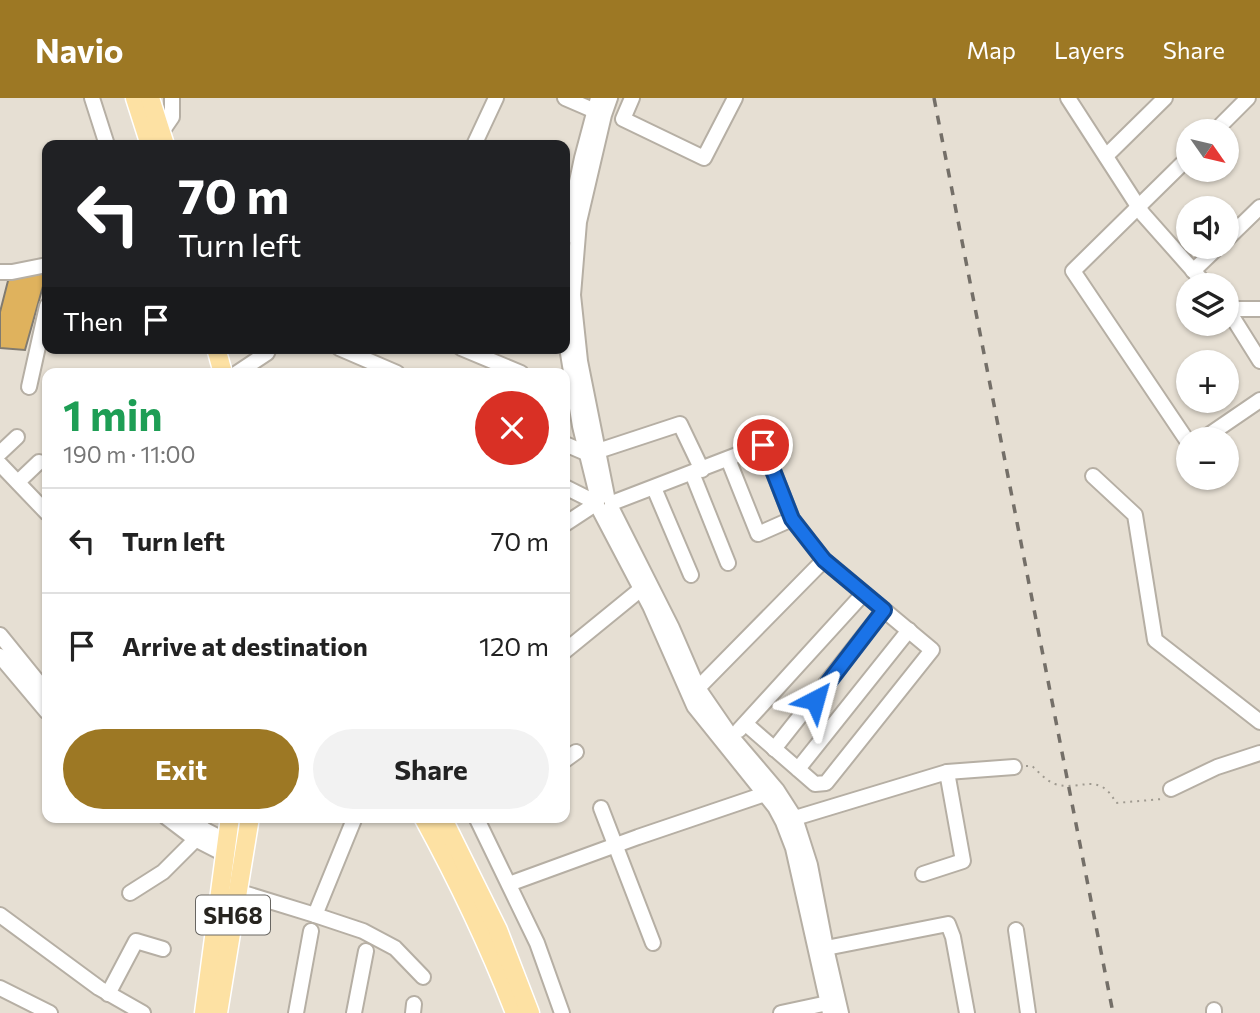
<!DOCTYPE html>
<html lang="en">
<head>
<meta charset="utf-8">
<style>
	:root { --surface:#fff; --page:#f2f2f2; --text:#222; --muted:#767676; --line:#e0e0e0; --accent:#9d7824 }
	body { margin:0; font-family:Commissioner,sans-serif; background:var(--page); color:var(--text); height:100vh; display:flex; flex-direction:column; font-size:26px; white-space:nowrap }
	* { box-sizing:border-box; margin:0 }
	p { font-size:23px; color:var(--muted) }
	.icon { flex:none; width:38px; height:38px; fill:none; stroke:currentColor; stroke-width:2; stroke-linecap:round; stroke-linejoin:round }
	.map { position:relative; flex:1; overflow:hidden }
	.panel { position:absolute; left:42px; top:270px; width:528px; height:455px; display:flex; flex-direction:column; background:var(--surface); border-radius:14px; box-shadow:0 2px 5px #0004 }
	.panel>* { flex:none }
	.banner { position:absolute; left:42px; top:42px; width:528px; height:214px; border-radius:14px; box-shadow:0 2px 5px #0004; background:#202124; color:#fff; overflow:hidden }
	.needle { width:46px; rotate:124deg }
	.fabs { position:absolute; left:1176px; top:21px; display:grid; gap:14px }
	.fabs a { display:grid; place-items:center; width:63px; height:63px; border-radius:50%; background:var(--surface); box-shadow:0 2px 5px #0004; font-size:35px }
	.pin { position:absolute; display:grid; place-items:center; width:60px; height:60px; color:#fff; margin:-30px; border:4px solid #fff; border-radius:50%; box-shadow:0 2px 7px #0007 }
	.me { position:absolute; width:77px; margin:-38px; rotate:39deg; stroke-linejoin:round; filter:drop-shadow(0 0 5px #0008) }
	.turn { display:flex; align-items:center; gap:24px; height:147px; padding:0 21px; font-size:32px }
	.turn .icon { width:91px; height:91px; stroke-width:2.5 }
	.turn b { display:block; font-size:49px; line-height:60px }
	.then { display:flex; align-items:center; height:66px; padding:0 21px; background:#0003; gap:14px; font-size:26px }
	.round { display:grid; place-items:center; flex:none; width:74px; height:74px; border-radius:37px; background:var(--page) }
	.headline { display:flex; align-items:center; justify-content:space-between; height:119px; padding:0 21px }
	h1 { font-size:42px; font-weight:700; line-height:52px; color:#1e9e55 }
	.primary-button { display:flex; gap:14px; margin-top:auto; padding:14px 21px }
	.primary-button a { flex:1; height:80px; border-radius:42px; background:var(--accent); color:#fff; font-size:28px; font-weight:700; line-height:80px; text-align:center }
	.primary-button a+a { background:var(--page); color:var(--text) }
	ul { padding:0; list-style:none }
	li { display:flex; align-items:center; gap:21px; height:105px; padding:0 21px; border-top:2px solid var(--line) }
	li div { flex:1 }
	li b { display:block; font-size:26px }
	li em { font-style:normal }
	header { display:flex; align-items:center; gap:42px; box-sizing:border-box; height:98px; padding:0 35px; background:var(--accent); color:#fff }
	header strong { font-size:33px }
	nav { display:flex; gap:38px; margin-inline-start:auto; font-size:24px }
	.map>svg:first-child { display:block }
	.building { fill:#dfb25d; stroke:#817b70; stroke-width:2 }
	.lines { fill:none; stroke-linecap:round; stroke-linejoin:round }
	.minor-casing { stroke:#b6afa4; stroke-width:18 }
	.major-casing { stroke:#fff; stroke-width:21 }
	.path { stroke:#9f9a90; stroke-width:2; stroke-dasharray:2 5; stroke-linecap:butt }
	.minor { stroke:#fff; stroke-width:14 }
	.major { stroke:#fde1a3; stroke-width:18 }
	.rail { stroke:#746f68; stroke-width:3.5; stroke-dasharray:9 9; stroke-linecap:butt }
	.route-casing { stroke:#114b97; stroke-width:18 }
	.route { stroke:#1a73e8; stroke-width:12 }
	.labels { text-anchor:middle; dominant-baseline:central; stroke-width:5; stroke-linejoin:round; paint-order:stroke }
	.shield { fill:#fff; stroke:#686662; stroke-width:2 }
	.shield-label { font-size:23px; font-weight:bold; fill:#27241f }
</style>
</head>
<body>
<header>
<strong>Navio</strong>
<nav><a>Map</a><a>Layers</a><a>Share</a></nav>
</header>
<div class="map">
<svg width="1260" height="915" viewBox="0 0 1260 915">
	<rect width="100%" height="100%" fill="#e6dfd3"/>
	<path class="building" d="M47 174 25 252 0 250V214L10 175Z"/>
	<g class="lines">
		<defs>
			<g id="minor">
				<path d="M92 0 107 47"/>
				<path d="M565 0 602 16"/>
				<path d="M632 0 623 21 704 60 735 0"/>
				<path d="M1068 0 1143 116 1206 187"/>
				<path d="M1215 33 1248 0"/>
				<path d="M161 35 172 19V0"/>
				<path d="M474 47 496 0"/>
				<path d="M1106 58 1165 0"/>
				<path d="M1188 60 1073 173 1188 344"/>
				<path d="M565 140 582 60 598 0"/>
				<path d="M1227 141 1260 109"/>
				<path d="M1193 173 1218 149"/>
				<path d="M0 174H12L47 167"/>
				<path d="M1227 211H1260"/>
				<path d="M1228 212 1260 263"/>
				<path d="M565 237 580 328 598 401"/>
				<path d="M339 250 397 275"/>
				<path d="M461 250 521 275"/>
				<path d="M237 275 267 255 269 250"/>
				<path d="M29 289 47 208"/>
				<path d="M1203 341 1260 302"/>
				<path d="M565 346 586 355"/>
				<path d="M598 353 680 326 702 372"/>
				<path d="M0 355 17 339"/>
				<path d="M0 366 47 415"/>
				<path d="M692 375 728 465"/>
				<path d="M1093 378 1135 417 1155 542 1260 624"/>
				<path d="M18 384 39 364"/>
				<path d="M565 389 597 405 565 426"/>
				<path d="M654 390 691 477"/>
				<path d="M607 398 580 263 573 197 579 124 604 17 610 0"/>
				<path d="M612 405 763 347 792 421 758 436 728 361"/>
				<path d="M611 409 672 530 698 590 731 638 777 692 795 720 810 767 826 850 841 915"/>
				<path d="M599 411 650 508 694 608 775 709 783 724 793 750 830 915"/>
				<path d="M792 421 824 462"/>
				<path d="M0 537 47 595"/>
				<path d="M565 553 641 491"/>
				<path d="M0 558 47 614"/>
				<path d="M698 590 824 462 932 552 826 685 815 686 746 626"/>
				<path d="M739 632 863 496"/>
				<path d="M774 651 884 512"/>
				<path d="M565 662 576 654"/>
				<path d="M798 671 909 532"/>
				<path d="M947 674 1014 669"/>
				<path d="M1171 691 1217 669 1260 655"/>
				<path d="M601 710 653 845"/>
				<path d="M166 719 195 741 234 761"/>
				<path d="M187 719 205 732 234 747"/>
				<path d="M476 719 537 845 562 915"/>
				<path d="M795 720 947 674 963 763 923 776"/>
				<path d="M509 786 638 739 765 696"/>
				<path d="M237 793 315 817 355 719"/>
				<path d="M130 795 163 774 205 732"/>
				<path d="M0 817 99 890 143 915"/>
				<path d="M315 817 363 833 395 850 423 879"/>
				<path d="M1016 832 1028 915"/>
				<path d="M826 850 948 826 953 839 967 915"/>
				<path d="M0 890 50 915"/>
				<path d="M108 896 136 843 163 851"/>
				<path d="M1214 912V915"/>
				<path d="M296 915 311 833"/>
				<path d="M354 915 366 853"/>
				<path d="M413 915 414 906"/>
				<path d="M781 915 837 903"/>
			</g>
			<g id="major">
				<path d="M135 0 150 47"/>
				<path d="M150 0 165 47"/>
				<path d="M216 250 223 275"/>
				<path d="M423 719C458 783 489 848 515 915"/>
				<path d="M442 719 498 832 530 915"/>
				<path d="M204 915 230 719"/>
				<path d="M218 915 250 719"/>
			</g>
		</defs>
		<use href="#minor" class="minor-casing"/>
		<use href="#major" class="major-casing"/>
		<path class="path" d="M1026 668H1032C1039 674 1046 683 1055 686 1080 694 1099 672 1116 705L1162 701"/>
		<use href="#minor" class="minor"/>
		<use href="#major" class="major"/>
		<path class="rail" d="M934 0 1113 915"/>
	</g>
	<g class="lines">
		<defs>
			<path id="route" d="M763 347 792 421 824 462 884 512 815 602"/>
		</defs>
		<use href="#route" class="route-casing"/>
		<use href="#route" class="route"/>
	</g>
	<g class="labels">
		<rect class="shield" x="196" y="797.5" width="74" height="39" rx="5"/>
		<g class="shield-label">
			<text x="233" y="817">SH68</text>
		</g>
	</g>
</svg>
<div class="fabs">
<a><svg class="needle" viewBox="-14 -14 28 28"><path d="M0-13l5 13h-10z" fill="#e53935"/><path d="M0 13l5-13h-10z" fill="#767676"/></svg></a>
<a><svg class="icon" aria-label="sound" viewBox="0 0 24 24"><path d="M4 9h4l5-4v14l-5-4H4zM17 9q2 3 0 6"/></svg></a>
<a><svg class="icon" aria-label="layers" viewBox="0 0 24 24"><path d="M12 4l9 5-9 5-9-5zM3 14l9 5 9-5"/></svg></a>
<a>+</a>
<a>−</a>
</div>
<div class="pin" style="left:763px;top:347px;background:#d93025"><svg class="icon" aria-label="arrive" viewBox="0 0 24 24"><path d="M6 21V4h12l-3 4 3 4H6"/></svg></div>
<svg class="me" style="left:815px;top:602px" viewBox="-20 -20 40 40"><path d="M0-17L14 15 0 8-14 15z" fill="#1a73e8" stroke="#fff" stroke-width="4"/></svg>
<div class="banner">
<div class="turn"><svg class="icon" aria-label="left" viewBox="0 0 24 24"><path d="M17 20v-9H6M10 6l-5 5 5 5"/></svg><div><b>70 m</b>Turn left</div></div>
<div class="then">Then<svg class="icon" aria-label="arrive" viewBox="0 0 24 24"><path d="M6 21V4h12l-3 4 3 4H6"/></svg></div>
</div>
<section class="panel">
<div class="headline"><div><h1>1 min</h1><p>190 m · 11:00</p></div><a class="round" style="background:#d93025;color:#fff"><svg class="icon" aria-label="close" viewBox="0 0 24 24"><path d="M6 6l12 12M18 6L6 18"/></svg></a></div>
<ul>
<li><svg class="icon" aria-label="left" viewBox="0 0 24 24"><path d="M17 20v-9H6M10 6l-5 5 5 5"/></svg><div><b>Turn left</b></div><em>70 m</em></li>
<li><svg class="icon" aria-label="arrive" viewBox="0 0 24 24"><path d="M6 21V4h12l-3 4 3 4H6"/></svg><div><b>Arrive at destination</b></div><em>120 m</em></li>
</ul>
<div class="primary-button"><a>Exit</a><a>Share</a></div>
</section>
</div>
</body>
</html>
